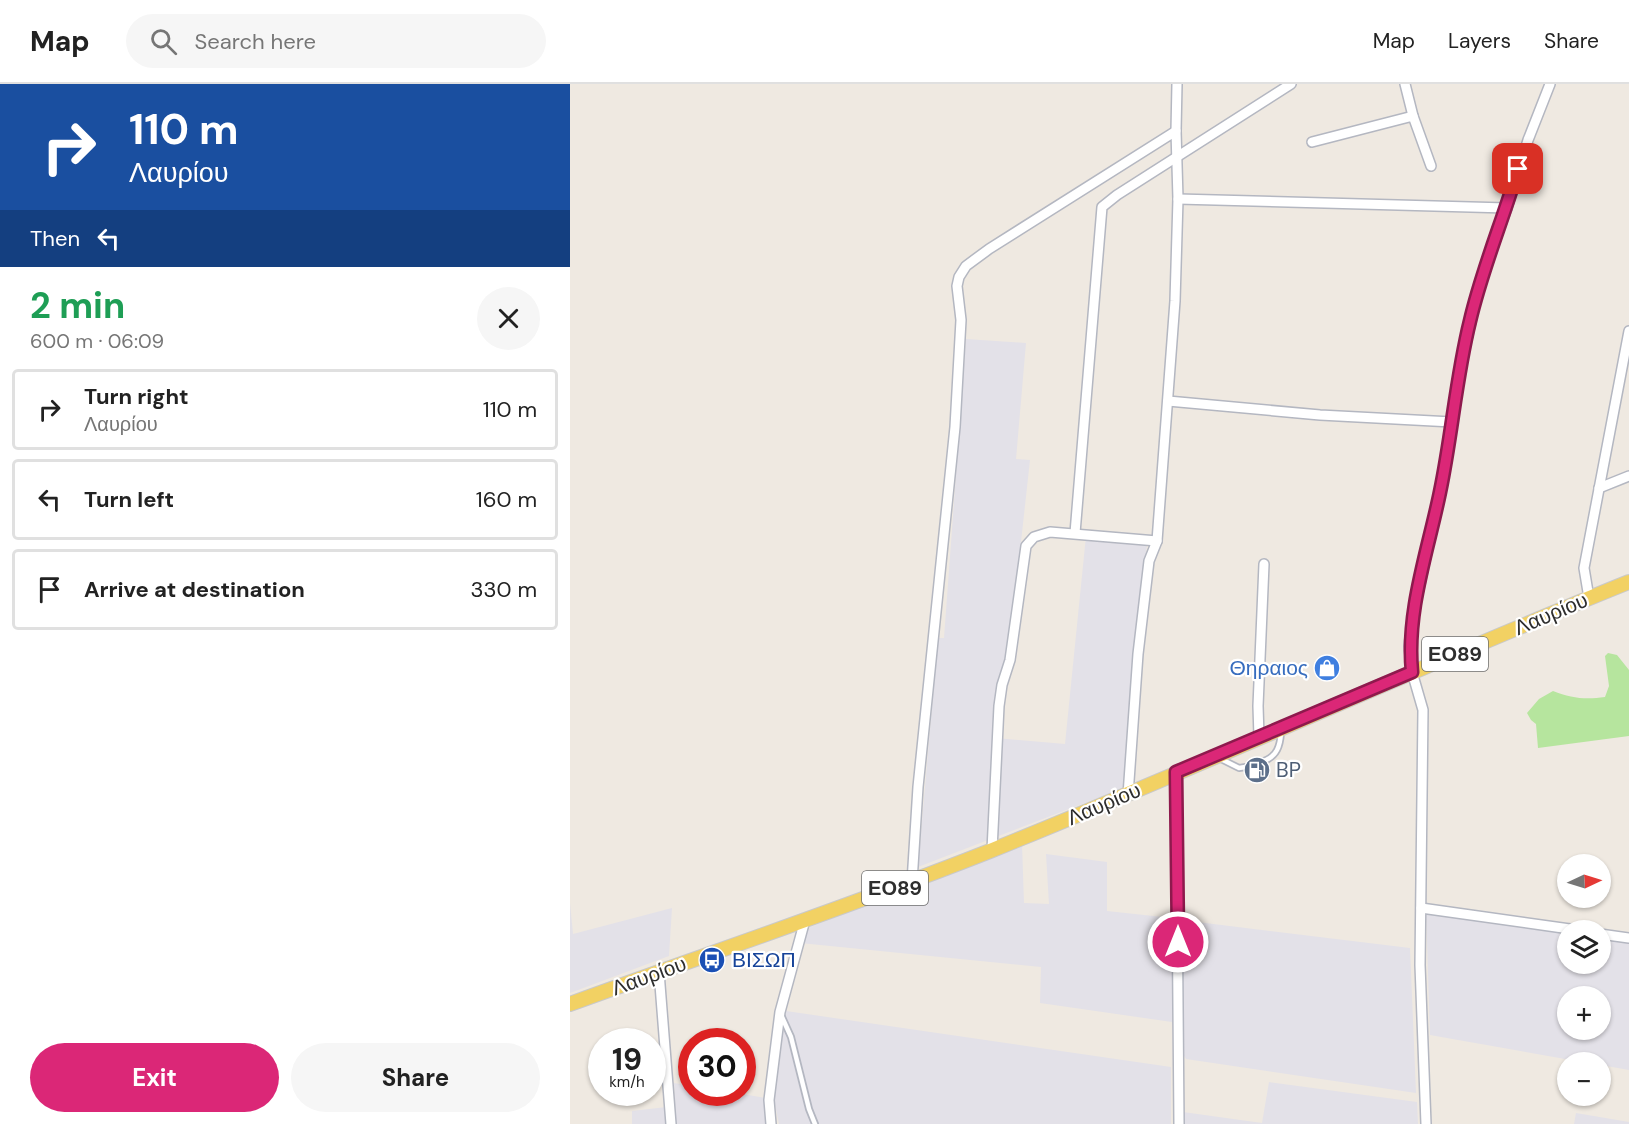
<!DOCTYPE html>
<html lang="en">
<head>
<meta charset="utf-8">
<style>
	:root { --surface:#fff; --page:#f6f6f6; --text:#222; --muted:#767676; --line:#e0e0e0; --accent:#db2777 }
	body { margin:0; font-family:"DM Sans",sans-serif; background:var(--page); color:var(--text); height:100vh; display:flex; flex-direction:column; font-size:22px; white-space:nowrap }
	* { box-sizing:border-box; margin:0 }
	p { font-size:20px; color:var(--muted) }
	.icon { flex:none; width:33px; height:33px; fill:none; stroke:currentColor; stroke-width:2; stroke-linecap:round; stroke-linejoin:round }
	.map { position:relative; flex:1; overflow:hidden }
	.panel { display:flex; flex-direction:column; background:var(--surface); width:570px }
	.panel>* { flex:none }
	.hud { background:#1a4fa0; color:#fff; overflow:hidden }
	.needle { width:39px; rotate:86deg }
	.controls { position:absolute; left:987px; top:770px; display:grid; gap:12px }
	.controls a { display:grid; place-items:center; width:54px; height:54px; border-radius:50%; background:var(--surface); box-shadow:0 2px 4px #0004; font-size:30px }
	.speed { position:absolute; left:18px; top:944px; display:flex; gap:12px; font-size:30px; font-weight:700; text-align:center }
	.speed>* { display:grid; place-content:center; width:78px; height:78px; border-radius:50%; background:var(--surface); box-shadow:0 2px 4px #0004; line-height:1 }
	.speed small { font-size:15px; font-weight:400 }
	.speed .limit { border:9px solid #d22; background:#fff; color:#111 }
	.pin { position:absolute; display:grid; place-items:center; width:51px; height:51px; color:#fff; margin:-26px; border-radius:12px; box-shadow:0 3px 9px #0006 }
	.me { position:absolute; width:66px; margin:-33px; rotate:0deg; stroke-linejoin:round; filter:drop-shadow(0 0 4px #0008) }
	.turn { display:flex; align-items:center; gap:21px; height:126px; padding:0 30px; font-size:27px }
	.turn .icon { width:78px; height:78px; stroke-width:2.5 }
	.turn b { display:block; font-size:42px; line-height:51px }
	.then { display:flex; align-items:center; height:57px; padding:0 30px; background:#0003; gap:12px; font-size:22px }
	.round { display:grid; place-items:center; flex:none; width:63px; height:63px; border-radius:32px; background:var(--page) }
	.headline { display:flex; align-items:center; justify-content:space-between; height:102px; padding:0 30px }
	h1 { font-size:36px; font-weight:700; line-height:45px; color:#1e9e55 }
	.primary-button { display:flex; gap:12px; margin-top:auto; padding:12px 30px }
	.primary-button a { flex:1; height:69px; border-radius:36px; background:var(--accent); color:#fff; font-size:24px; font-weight:700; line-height:69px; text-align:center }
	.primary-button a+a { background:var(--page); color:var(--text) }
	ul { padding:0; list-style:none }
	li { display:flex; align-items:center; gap:18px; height:81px; margin:0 12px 9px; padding:0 18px; border:3px solid var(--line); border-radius:6px }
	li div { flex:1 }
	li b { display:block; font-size:22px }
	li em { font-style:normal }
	header { display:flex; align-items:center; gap:36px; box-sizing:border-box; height:84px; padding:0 30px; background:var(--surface); border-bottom:2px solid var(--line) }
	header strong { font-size:28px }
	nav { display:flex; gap:33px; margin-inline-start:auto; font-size:21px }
	.search { width:420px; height:54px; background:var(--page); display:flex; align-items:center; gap:15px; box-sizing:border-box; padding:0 21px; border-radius:33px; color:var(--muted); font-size:22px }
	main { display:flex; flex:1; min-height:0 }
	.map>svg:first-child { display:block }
	.industrial { fill:#e3e1e8; fill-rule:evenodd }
	.green { fill:#b6e59e }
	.building { fill:#cbc7bf }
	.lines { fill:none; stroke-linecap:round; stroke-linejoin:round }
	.service-casing { stroke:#b4b7c1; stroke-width:8 }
	.minor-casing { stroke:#b4b7c1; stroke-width:12 }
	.primary-casing { stroke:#c9c9c9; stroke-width:16 }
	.service { stroke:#fff; stroke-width:4.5 }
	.minor { stroke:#fff; stroke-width:9 }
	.primary { stroke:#f2d163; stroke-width:14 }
	.route-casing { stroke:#8e194d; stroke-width:15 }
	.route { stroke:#db2777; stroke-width:10 }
	.labels { text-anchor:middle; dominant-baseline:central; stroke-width:4.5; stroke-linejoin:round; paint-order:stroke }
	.shield { fill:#fff; stroke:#6d6d6d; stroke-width:1.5 }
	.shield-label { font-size:20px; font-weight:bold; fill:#2e2e2e }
	.street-label { font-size:21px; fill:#2e2e2e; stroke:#fff }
	.shop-label { font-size:21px; fill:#366cbe; stroke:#fff; text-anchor:end }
	.service-label { font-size:21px; fill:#4e5e75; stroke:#fff; text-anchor:start }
	.transit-label { font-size:21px; fill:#164399; stroke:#fff; text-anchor:start }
</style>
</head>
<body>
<header>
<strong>Map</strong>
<div class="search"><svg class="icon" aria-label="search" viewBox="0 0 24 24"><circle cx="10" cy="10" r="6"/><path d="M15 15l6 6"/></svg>Search here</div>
<nav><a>Map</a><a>Layers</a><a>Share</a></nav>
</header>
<main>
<section class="panel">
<div class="hud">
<div class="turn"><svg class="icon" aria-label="right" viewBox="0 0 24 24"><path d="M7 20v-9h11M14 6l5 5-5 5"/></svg><div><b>110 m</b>Λαυρίου</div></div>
<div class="then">Then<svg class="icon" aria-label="left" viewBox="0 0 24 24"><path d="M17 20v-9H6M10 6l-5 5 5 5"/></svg></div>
</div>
<div class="headline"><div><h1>2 min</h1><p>600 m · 06:09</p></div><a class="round"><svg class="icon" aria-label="close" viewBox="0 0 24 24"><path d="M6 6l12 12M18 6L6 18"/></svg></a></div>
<ul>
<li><svg class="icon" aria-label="right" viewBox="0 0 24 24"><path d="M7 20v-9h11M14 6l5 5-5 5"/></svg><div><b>Turn right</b><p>Λαυρίου</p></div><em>110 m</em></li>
<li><svg class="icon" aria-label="left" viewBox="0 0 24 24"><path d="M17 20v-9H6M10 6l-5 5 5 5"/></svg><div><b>Turn left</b></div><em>160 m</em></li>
<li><svg class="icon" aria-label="arrive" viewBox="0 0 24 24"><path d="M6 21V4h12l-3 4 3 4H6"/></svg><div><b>Arrive at destination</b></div><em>330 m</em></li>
</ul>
<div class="primary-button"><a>Exit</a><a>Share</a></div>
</section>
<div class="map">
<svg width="1059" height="1040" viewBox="0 0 1059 1040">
	<rect width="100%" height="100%" fill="#efe9e1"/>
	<g class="industrial">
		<path d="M396 255 456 259 446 375 460 376 438 576 425 654 495 660 516 452 577 459 556 703 348 783 368 554H374Z"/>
		<path d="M452 760 454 819 479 820 476 770 537 778V827L602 834V938L470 919 471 883 230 859 233 846Z"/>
		<path d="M0 819 3 850 102 824 99 872 0 909Z"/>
		<path d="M856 826 997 848 998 879H1030L1031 854 1059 859V986L1031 981 1030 978H1012L860 951ZM998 912H1030V945H998Z"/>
		<path d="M611 836 840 864 846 1009 616 975 611 967Z"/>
		<path d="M216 927 601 983V1040H209L204 1016Z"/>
		<path d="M699 998 847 1018 848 1040H613V1028L692 1039Z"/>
		<path d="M104 999 121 1002 122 1008H161L196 1014 198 1040H62V1027L105 1022Z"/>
		<path d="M1006 1029 1059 1038V1040H1004Z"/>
	</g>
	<path class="green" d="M1038 569 1047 571 1059 586V652L968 664 966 640 961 636 957 629 969 615 983 607C1001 614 1015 616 1035 613L1039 602 1035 572Z"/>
	<path class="building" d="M692 673 690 678 695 681 700 692 688 697 684 686 686 681 681 678Z"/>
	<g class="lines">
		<defs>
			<g id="service">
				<path d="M649 674 669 684 682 682"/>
				<path d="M694 677C707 672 710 662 711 649"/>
				<path d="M212 933 221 953 239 1025 245 1040"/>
			</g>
			<g id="minor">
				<path d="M835 0 843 32"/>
				<path d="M606 47 607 0"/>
				<path d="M742 58 843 32 861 82"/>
				<path d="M608 115 937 124"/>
				<path d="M598 317 750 331 882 338"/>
				<path d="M1029 404 1059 392"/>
				<path d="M505 449 532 123 547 111 721 0"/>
				<path d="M1019 514 1014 484 1059 247"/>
				<path d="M689 653 688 622 694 480"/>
				<path d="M606 689 609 1040"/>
				<path d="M422 766 429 622 432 601 440 576 456 462 464 453 480 448 587 457"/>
				<path d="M342 798 348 703 385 343 391 236 387 202 389 193 396 182 419 165 606 47 608 115 605 217 587 457 579 477 568 570 558 711"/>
				<path d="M851 824 1007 846"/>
				<path d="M1030 850 1059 854"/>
				<path d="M89 888 101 1040"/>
				<path d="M201 1040 199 1016 210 928 235 836"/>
				<path d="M856 1040 850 881 853 626 842 588 839 562 843 532 870 407 890 286 910 197 937 124 958 56 980 0"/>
			</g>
			<path id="primary" d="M0 920C140 869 281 822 420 767 634 681 845 584 1059 498"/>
		</defs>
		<use href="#service" class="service-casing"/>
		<use href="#minor" class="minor-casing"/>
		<use href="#primary" class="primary-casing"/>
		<use href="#service" class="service"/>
		<use href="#minor" class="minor"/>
		<use href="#primary" class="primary"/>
	</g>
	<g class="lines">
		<defs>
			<path id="route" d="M608 858 606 688 842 588C836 527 858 467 870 408 882 351 886 293 900 237 912 185 933 136 948 85"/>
		</defs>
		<use href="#route" class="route-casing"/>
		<use href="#route" class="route"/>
	</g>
	<defs>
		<symbol id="shop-disc" viewBox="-11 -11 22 22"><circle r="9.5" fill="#3f7fe0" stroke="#fff"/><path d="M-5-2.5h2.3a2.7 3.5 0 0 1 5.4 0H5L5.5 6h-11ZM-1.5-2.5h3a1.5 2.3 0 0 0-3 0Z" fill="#fff"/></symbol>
		<symbol id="fuel-disc" viewBox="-11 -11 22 22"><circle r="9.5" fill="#5c6f8a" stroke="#fff"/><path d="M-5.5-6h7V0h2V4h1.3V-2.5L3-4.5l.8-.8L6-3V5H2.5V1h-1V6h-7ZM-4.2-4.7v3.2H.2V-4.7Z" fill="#fff"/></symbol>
		<symbol id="bus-disc" viewBox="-11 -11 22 22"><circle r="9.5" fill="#1a4fb4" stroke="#fff"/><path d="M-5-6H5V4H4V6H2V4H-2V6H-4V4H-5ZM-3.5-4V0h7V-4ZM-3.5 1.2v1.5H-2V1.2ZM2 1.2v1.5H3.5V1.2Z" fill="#fff"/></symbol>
	</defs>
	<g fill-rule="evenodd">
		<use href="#shop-disc" x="742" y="569" width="30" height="30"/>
		<use href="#fuel-disc" x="672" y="671" width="30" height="30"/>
		<use href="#bus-disc" x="127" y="861" width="30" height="30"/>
	</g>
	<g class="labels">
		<g class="shield">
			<rect x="852" y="553" width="66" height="34" rx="4.5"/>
			<rect x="292" y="787" width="66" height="34" rx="4.5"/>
		</g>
		<g class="shield-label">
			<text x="885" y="570">ΕΟ89</text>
			<text x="325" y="804">ΕΟ89</text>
		</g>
		<g class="street-label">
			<text transform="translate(981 530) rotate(-23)">Λαυρίου</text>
			<text transform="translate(534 720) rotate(-23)">Λαυρίου</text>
			<text transform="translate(79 892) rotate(-20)">Λαυρίου</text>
		</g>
		<g class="shop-label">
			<text x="738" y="584">Θηραιος</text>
		</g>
		<g class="service-label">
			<text x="706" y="686">BP</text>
		</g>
		<g class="transit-label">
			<text x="162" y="876">ΒΙΣΩΠ</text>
		</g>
	</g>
</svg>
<div class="controls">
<a><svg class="needle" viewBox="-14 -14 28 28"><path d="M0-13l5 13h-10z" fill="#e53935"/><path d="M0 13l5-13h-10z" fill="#767676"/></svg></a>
<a><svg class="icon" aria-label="layers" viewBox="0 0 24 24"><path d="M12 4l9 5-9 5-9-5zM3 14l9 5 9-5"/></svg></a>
<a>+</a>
<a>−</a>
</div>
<div class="speed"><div>19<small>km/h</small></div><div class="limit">30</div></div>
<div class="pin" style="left:948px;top:85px;background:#d93025"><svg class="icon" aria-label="arrive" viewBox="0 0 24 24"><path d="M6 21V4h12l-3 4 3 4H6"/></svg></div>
<svg class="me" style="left:608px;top:858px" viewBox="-20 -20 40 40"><circle r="17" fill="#db2777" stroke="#fff" stroke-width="3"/><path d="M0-11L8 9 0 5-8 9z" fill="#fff"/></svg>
</div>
</main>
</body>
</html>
